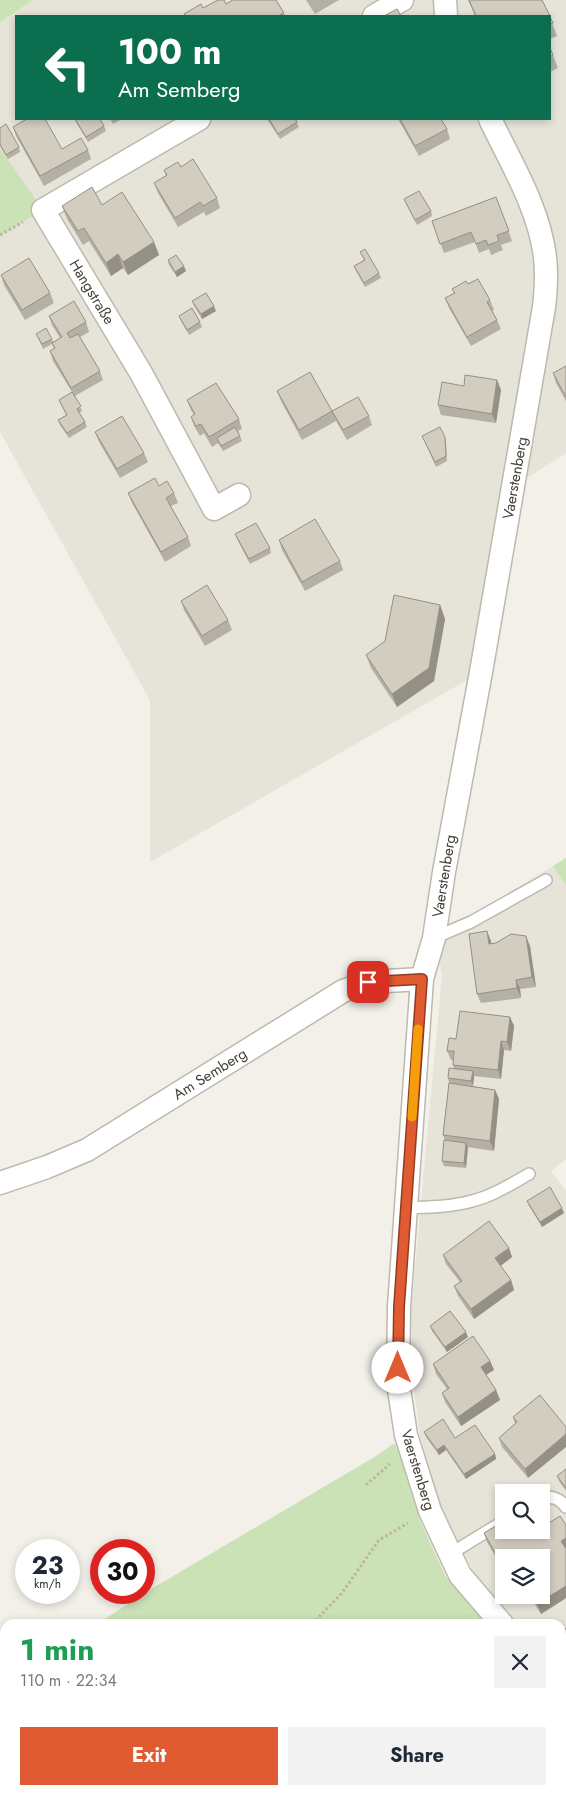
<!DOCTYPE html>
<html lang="en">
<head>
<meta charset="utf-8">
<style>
	:root { --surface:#fff; --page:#f2f2f3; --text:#1f2937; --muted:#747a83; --accent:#e15b32 }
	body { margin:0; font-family:Jost,sans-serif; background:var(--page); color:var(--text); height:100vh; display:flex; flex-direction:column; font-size:19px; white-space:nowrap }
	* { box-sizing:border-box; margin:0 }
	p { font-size:16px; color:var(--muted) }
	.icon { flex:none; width:28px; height:28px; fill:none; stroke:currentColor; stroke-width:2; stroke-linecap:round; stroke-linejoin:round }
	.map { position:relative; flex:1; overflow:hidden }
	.side { position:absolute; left:0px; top:1619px; width:566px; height:176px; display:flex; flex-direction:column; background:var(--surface); border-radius:15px 15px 0 0; box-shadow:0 2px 8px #0003 }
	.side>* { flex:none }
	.banner { position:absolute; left:15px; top:15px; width:536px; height:105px; border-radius:0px; box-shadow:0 2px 8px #0003; background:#0b6e4f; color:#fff; overflow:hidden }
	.controls { position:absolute; left:495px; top:1484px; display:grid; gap:10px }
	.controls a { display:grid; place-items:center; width:55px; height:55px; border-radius:0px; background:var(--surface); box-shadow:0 2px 8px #0003; font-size:25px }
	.speed { position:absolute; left:15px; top:1539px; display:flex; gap:10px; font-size:25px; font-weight:700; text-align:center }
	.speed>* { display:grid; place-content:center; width:65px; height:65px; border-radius:50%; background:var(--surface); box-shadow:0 2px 8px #0003; line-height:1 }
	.speed small { font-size:12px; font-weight:400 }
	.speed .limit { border:8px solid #d22; background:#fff; color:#111 }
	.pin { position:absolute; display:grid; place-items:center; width:42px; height:42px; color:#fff; margin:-21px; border-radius:10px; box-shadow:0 2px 8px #0006 }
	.me { position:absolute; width:55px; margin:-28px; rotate:0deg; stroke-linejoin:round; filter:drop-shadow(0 0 4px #0008) }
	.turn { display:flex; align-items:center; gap:18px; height:105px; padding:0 20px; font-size:22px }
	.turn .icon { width:65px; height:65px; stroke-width:2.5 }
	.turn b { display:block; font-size:35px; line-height:42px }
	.round { display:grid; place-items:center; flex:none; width:52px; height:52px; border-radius:0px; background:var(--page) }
	.head { display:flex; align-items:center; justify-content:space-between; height:85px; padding:0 20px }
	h1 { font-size:30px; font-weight:700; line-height:38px; color:#1e9e55 }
	.button { display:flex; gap:10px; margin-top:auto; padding:10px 20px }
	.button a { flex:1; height:58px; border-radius:0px; background:var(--accent); color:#fff; font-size:20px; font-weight:700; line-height:58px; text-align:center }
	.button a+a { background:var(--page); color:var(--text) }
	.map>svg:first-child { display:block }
	.residential { fill:#e6e3d8; fill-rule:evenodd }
	.green { fill:#cbe2b7 }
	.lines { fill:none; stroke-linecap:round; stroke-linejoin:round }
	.service-casing { stroke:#bdb9ad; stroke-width:14 }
	.minor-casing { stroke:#bdb9ad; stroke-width:25 }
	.path { stroke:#bdb59f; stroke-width:3; stroke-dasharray:2.5 2.5; stroke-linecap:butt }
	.service { stroke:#fff; stroke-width:11 }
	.minor { stroke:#fff; stroke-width:22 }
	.wall { fill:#b5b0a5 }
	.shaded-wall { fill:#949086 }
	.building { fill:#d3cdc0; stroke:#949086 }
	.route-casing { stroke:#923b20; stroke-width:12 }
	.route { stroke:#e15b32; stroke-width:9 }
	.slow { stroke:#f59e0b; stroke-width:9 }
	.labels { text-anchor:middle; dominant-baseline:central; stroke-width:4; stroke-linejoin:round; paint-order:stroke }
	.street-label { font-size:15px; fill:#454138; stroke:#fff }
</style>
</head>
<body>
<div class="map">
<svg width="566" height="1794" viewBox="0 0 566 1794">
	<rect width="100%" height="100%" fill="#f2f0e9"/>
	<g class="residential">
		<path d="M33 0H566V453L513 487 481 672 150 862V700L0 432V235L42 210 0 148V22ZM16 16H550V119H16Z"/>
		<path d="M553 866 566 886V1159L551 1171 566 1191V1679L561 1674V1624H518L474 1573 442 1509 420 1436 413 1382 411 1310 442 975 434 938ZM504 1492H541V1530H504ZM504 1558H541V1595H504Z"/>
	</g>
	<g class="green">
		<path d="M0 0H33L0 22Z"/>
		<path d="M0 148 43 210 0 235Z"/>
		<path d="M566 858V886L553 866Z"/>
		<path d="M393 1444 396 1445 421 1523 446 1577 486 1624H97L153 1588 376 1456Z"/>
		<path d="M5 1682V1790H561V1712L566 1718V1794H0V1685Z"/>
	</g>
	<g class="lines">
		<defs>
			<g id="service">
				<path d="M434 938 471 922 546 880"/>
				<path d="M406 1208C428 1207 451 1207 472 1201 493 1196 511 1184 529 1174"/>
				<path d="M541 1498C552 1496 559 1498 566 1507"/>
				<path d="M450 1554 504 1521"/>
			</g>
			<g id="minor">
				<path d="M445 0 446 16"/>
				<path d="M374 16 402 0"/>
				<path d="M199 119 43 210 141 373 214 509 239 495"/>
				<path d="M490 119C511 163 539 208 545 257 547 274 546 290 544 307L481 672 444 872 434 938 422 979 399 1307 398 1383 406 1435 430 1511 460 1575 502 1624"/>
				<path d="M0 1183 47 1167 87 1150 343 991 368 982 422 979"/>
				<path d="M561 1692 566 1697"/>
			</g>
		</defs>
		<use href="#service" class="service-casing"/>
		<use href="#minor" class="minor-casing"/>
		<g class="path">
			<path d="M0 235 23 222"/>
			<path d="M366 1485 390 1464"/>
			<path d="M312 1624 342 1593 379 1540 408 1523"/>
			<path d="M0 1760 5 1756"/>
		</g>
		<use href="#service" class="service"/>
		<use href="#minor" class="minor"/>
	</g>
	<g class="wall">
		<path d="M233 0H277H276L285 16H185L184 14 203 8 226 4Z"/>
		<path d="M306 0H339L315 14Z"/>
		<path d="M468 0H542L550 16H475Z"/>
		<path d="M550 17 557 36 550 39Z"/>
		<path d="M550 48 558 68 550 72Z"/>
		<path d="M75 119 104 126 106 131 88 142 77 124Z"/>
		<path d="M110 119H122L113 124Z"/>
		<path d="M267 119H295L299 127 280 139Z"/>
		<path d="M398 119H441L447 129 450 139 419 156Z"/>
		<path d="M13 127 62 149 88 150 91 159 44 186 16 136Z"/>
		<path d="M0 128 19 147 20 152 8 159 0 146Z"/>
		<path d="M181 167 217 198 220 208 206 216 204 212 178 227 158 193 154 183 166 176 164 170Z"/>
		<path d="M496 197 512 241 501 245 503 250 491 255 489 249 479 253 475 242 444 253 432 221Z"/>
		<path d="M404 199 431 211 432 216 417 225 406 204Z"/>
		<path d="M102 205 154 242 159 255 128 275 123 268 111 276 89 241 83 245 67 219 62 206Z"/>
		<path d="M360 252 379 273 381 278 365 287 356 271 354 266 364 260Z"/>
		<path d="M168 260 186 271 177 277 169 265Z"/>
		<path d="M1 275 50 293 54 303 25 320 4 285Z"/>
		<path d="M468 284 490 300 494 310 492 311 497 320 501 329 471 346 449 308 445 298 454 293 452 289Z"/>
		<path d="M192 301 216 311 202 319 194 306Z"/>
		<path d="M49 316 86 322 89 332 80 337 100 371 103 380 75 396 82 411 79 413 85 422 87 427 69 438 60 425 58 420 66 415 59 400 72 392 53 361 50 351 54 349 52 344 43 349 36 334 52 339 53 342 60 338 52 325Z"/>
		<path d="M179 316 200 322 202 327 189 335 181 321Z"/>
		<path d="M566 366V401L556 383 553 373Z"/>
		<path d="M497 380 501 390 496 423 441 415 438 405 464 386Z"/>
		<path d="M277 391 332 411 369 416 372 425 347 440 336 421 302 440 281 401Z"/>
		<path d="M187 400 239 419 242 429 238 431 242 441 223 451 218 443 212 447 204 433 200 436 194 426 191 417 194 415 191 410Z"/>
		<path d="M95 432 144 453 148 462 120 478 99 442Z"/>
		<path d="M422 436 445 437 446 442 447 461 436 467Z"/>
		<path d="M159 486 174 493 178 503 171 506 188 537 191 546 165 562 132 503 128 493Z"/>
		<path d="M235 534 270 548 271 553 250 564 237 539Z"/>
		<path d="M279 540 340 561 343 570 305 591 282 550Z"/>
		<path d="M181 601 228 620 232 630 205 646 184 610Z"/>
		<path d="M440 605 445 619 434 681 397 707 371 668 366 655Z"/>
		<path d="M491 941V944L530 946 536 987 520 989 521 998 481 1003 477 994Z"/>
		<path d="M510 1017 514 1026 511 1051 504 1050 501 1079 474 1076 473 1086 495 1090 499 1099 494 1151 467 1147 466 1168 444 1166 442 1161 445 1140 443 1135 449 1083 448 1078 454 1069 453 1065V1060H451L447 1051 456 1039Z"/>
		<path d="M527 1201 564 1213 542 1227 529 1206Z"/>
		<path d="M509 1248 512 1257 500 1266 511 1280 514 1290 474 1319 458 1296 454 1286 460 1282 446 1264 443 1255Z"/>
		<path d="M430 1326 468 1337 447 1352 432 1331Z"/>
		<path d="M490 1361 494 1370 486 1375 496 1390 500 1400 461 1426 445 1402 442 1393 447 1389 436 1374 433 1364Z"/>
		<path d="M540 1395 528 1478 502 1447 499 1438 515 1424 513 1417Z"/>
		<path d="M424 1432 495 1454 496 1459 466 1479 446 1450 439 1455 426 1437Z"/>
		<path d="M566 1469V1491L559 1481 557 1476Z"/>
		<path d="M560 1516 566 1525V1598L541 1614 529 1595H541V1558H504V1572L487 1542 484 1533 504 1521V1530H528L531 1535 539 1530H541V1528Z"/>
		<path d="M566 1628V1642L562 1632Z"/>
	</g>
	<g class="shaded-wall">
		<path d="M154 242 159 255 128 275 123 262Z"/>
		<path d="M118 254 123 268 111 276 106 263Z"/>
		<path d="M184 266 186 271 177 277 175 272Z"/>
		<path d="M214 306 216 311 202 319 201 314Z"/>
		<path d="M497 380 501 390 496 423 492 414Z"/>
		<path d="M440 605 445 619 434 681 397 707 392 694Z"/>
		<path d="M487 931 491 941 493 953 489 944Z"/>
		<path d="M526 936 530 946 536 987 532 977Z"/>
		<path d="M516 980 520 989 521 998 517 988Z"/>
		<path d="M510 1017 514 1026 511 1051 507 1042Z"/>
		<path d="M501 1041 504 1050 501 1079 498 1070Z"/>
		<path d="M473 1071 474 1076 473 1086 471 1081Z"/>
		<path d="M495 1090 499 1099 494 1151 490 1141Z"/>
		<path d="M466 1143 468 1148 466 1168 464 1163Z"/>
		<path d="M562 1208 564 1213 542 1227 540 1222Z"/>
		<path d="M509 1248 512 1257 498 1268 495 1258Z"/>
		<path d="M511 1280 514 1290 474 1319 471 1309Z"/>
		<path d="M466 1332 468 1337 447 1352 445 1347Z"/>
		<path d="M490 1361 494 1370 484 1376 481 1367Z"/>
		<path d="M496 1390 500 1400 461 1426 458 1417Z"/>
		<path d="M566 1434V1447L528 1478 525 1469Z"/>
		<path d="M444 1445 446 1450 439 1455 437 1450Z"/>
		<path d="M495 1454 496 1459 466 1479 464 1474Z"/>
		<path d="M566 1538V1550L561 1541Z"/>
		<path d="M566 1586V1598L541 1614 537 1604Z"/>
	</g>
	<g class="building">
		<path d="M218 0H224L226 4 233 0H276L284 13 278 16H186L184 14 201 4 203 8Z"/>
		<path d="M469 0H542L550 16H476Z"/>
		<path d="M397 9 401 16H384Z"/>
		<path d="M550 17 553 23 550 24Z"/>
		<path d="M550 48 553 55 550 57Z"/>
		<path d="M27 119H45L62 149 81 138 88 150 40 176 13 127Z"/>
		<path d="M75 119H100L104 126 86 137Z"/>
		<path d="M269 119H295L297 122 278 134Z"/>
		<path d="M400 119H441L447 129 415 146Z"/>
		<path d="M6 124 19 147 6 155 0 144V128Z"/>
		<path d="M193 159 217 198 203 206 200 202 175 218 154 183 167 175 164 170 178 162 181 167Z"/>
		<path d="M92 187 102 205 122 192 154 242 123 262 118 254 106 263 84 228 78 231 62 206Z"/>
		<path d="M419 191 431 211 415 220 404 199Z"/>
		<path d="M496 197 509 231 497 235 499 241 488 245 486 240 476 244 471 232 440 244 432 221Z"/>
		<path d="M365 249 379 273 364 283 354 266 365 260 360 252Z"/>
		<path d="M176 255 184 266 175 272 168 260Z"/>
		<path d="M29 258 50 293 22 310 1 275Z"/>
		<path d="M478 279 490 300 487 302 497 320 467 337 445 298 455 293 452 289 466 281 468 284Z"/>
		<path d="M206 293 214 306 201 314 192 301Z"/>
		<path d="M74 301 86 322 67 333 70 338 78 334 100 371 71 388 50 351 55 348 52 343 62 337 49 316Z"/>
		<path d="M192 308 200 322 187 330 179 316Z"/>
		<path d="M46 328 52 339 42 344 36 334Z"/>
		<path d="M566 366V397L553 373Z"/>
		<path d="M310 372 332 411 358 397 369 416 343 430 332 411 299 430 277 391Z"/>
		<path d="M465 375 497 380 492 414 438 405 442 382 464 386Z"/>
		<path d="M216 383 239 419 209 437 201 424 196 426 191 417 195 414 187 400Z"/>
		<path d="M72 392 81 406 77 409 85 422 67 433 58 420 67 415 59 400Z"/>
		<path d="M122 416 144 453 117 469 95 432Z"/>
		<path d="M235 427 240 436 221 446 217 438Z"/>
		<path d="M440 427 445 437 446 456 435 462 422 436Z"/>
		<path d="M155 478 159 486 167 481 174 493 166 498 188 537 161 552 128 493Z"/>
		<path d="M315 519 340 561 302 582 279 540Z"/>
		<path d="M256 523 270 548 249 559 235 534Z"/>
		<path d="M207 585 228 620 202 636 181 601Z"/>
		<path d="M394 595 440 605 429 668 392 694 366 655 385 641Z"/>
		<path d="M487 931 489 944 496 943 511 934 526 936 532 977 516 980 517 988 477 994 469 934Z"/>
		<path d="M460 1011 510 1017 507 1042 501 1041 498 1070 453 1065 454 1051H447L449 1038 456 1039Z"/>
		<path d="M449 1068 473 1071 471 1081 448 1078Z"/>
		<path d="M449 1083 495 1090 490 1141 443 1135Z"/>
		<path d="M444 1140 466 1143 464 1163 442 1161Z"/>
		<path d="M550 1187 562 1208 540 1222 527 1201Z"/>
		<path d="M489 1221 509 1248 495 1258 511 1280 471 1309 454 1286 462 1281 443 1255Z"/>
		<path d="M450 1311 466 1332 445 1347 430 1326Z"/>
		<path d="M473 1336 490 1361 481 1367 496 1390 458 1417 442 1393 449 1388 433 1364Z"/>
		<path d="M540 1395 566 1427V1434L525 1469 499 1438 517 1422 513 1417Z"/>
		<path d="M443 1419 455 1438 475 1425 495 1454 464 1474 444 1445 437 1450 424 1432Z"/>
		<path d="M566 1469V1488L557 1476Z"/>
		<path d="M560 1516 566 1525V1538L561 1541 566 1549V1586L537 1604 532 1595H541V1558H504V1568L484 1533 504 1521V1530H528L531 1535 539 1530H541V1528Z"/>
		<path d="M566 1628V1637L562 1632Z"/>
	</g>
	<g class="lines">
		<defs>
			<path id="route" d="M368 982 422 979 399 1307 398 1368"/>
		</defs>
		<use href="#route" class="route-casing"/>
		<use href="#route" class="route"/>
		<path class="slow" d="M412 1117 418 1029"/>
	</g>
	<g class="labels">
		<g class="street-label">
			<text transform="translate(92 292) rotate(59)">Hangstraße</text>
			<text transform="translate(515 478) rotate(-80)">Vaerstenberg</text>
			<text transform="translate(444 876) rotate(-81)">Vaerstenberg</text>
			<text transform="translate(210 1074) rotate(-32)">Am Semberg</text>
			<text transform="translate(418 1470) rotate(73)">Vaerstenberg</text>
		</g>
	</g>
</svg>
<div class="controls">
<a><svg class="icon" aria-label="search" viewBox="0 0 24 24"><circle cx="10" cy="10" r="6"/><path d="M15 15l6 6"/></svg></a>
<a><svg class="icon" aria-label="layers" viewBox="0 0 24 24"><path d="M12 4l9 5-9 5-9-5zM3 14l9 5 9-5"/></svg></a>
</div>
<div class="speed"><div>23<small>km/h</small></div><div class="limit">30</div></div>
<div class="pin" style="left:368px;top:982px;background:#d93025"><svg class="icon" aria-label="arrive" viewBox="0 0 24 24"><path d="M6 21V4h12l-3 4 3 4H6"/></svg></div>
<svg class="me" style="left:398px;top:1368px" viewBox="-20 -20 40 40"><circle r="19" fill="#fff"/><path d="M0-13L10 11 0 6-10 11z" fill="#e15b32"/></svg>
<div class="banner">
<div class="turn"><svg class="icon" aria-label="left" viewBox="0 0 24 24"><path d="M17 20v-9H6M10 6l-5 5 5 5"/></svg><div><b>100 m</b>Am Semberg</div></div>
</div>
<section class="side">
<div class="head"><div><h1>1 min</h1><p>110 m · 22:34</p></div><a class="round"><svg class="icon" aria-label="close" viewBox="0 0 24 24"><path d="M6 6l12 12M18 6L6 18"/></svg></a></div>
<div class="button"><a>Exit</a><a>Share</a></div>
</section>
</div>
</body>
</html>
